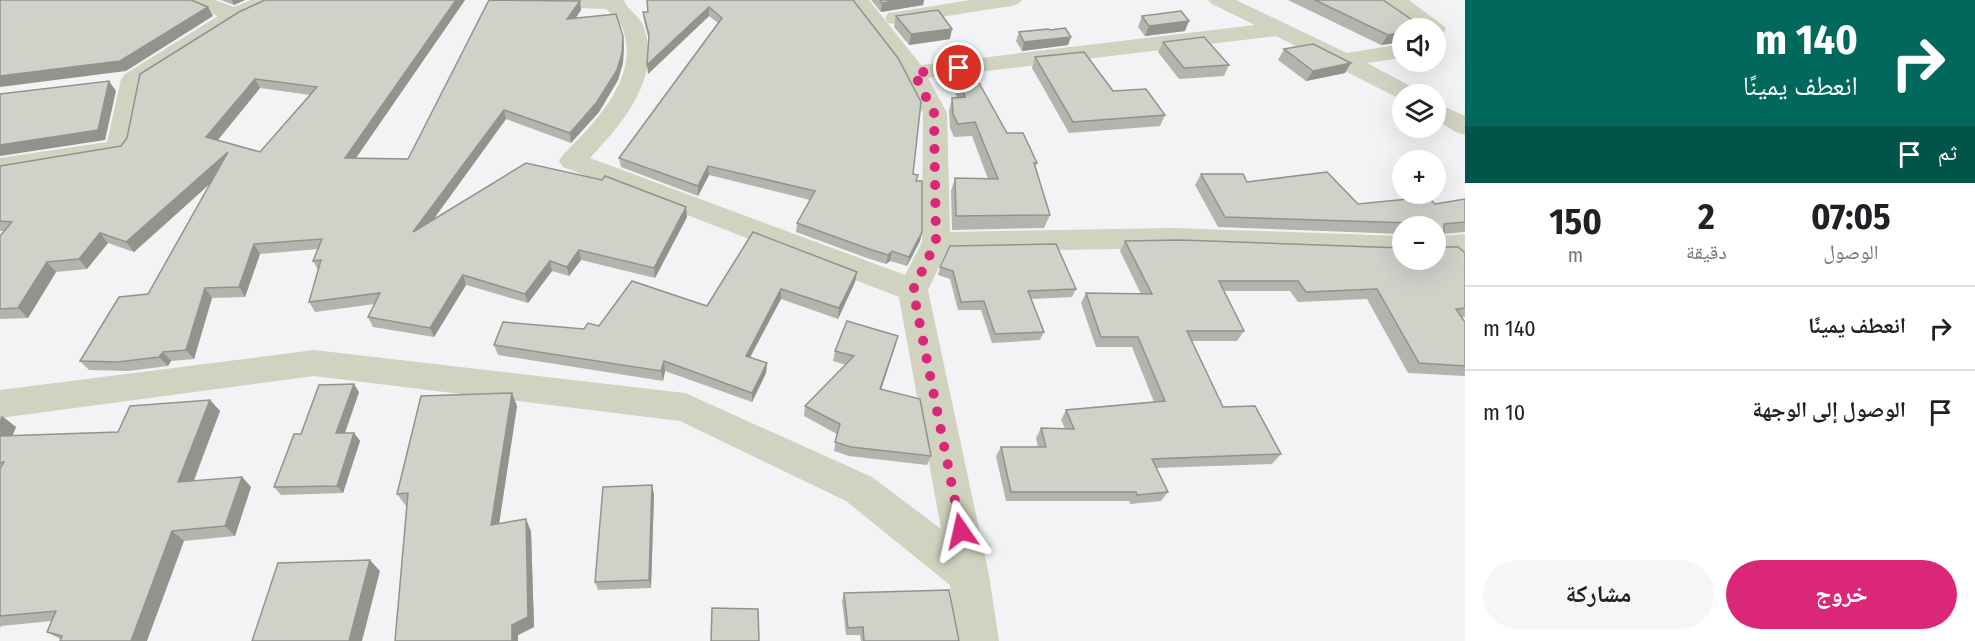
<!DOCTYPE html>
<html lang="ar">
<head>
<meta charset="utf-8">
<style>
	:root { --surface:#fff; --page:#f6f6f6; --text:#202124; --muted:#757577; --line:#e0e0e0; --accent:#db2777 }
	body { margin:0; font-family:"Fira Sans Condensed","Noto Naskh Arabic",sans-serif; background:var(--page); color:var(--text); direction:rtl; height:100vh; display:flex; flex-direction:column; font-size:22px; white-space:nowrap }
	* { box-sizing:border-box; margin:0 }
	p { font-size:20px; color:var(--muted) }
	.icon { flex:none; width:33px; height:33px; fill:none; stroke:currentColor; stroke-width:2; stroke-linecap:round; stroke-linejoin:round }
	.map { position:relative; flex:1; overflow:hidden; direction:ltr }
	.side { display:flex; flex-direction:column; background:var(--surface); width:510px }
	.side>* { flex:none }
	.banner { background:#00695c; color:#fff; overflow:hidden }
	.buttons { position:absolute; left:1392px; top:18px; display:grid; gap:12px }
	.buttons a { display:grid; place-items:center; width:54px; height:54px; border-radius:50%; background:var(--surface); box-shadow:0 6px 24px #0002; font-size:30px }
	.pin { position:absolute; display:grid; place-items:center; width:51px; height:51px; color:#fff; margin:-26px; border:3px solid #fff; border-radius:50%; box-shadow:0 2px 6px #0007 }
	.me { position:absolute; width:66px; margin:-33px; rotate:349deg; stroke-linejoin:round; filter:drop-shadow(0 0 4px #0008) }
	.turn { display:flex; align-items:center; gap:21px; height:126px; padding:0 18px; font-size:27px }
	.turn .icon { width:78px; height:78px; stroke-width:2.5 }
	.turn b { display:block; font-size:42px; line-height:51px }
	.then { display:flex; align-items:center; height:57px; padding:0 18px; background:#0003; gap:12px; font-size:22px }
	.eta { display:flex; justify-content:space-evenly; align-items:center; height:102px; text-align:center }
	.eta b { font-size:36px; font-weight:700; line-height:42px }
	.button { display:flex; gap:12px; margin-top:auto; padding:12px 18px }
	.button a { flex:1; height:69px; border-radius:36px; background:var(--accent); color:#fff; font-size:24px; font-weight:700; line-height:69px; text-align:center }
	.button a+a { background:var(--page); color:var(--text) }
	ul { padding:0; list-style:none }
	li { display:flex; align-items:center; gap:18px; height:84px; padding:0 18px; border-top:2px solid var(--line) }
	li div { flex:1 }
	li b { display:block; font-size:22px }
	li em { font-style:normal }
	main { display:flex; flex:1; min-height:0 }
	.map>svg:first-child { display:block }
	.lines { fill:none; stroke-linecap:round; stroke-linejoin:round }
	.street { fill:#d1d2bf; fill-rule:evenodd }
	.wall { fill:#b2b5ad; fill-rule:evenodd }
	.shaded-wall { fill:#91938d }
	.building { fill:#cfd2c9; stroke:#91938d; stroke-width:1.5; fill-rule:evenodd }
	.route { stroke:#db2777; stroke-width:10; stroke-dasharray:0 18 }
</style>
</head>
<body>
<main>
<section class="side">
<div class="banner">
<div class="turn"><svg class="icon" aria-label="right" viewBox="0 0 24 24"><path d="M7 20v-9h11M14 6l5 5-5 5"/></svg><div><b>140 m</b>انعطف يمينًا</div></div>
<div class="then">ثم<svg class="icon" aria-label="arrive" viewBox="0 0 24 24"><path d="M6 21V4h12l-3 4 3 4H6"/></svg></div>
</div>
<div class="eta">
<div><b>07:05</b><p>الوصول</p></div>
<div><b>2</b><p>دقيقة</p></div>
<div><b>150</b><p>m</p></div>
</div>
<ul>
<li><svg class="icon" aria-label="right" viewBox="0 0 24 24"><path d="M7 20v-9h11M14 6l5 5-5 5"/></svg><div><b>انعطف يمينًا</b></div><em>140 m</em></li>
<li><svg class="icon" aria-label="arrive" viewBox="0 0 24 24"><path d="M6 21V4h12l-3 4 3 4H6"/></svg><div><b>الوصول إلى الوجهة</b></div><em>10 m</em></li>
</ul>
<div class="button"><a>خروج</a><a>مشاركة</a></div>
</section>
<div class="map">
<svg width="1465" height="641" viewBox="0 0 1465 641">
	<rect width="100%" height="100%" fill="#f2f3f4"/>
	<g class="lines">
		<g class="street">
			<path d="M184 0H215L234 7 251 0H280L276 4 243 20 144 82 132 148 128 154 0 176V158L107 142 121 79 125 74 218 16 188 4Z"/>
			<path d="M511 0H624C626 9 639 15 643 25 663 77 623 123 590 158L905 275 922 242 923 113 898 66 847 0H869L921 65 1255 25 1212 4 1208 0H1236L1347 53 1402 44V58L1367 63 1416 89 1419 94H1402V100L1276 36 928 78 947 113 950 232 1174 228 1402 236V256L1174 248 946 252 928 290 989 575 999 641H957L950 585 846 501 680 421 314 376 0 418V390L314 350 685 393 872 477 941 529 899 297 563 167 559 161 563 155C594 123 642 77 622 27 619 20 611 14 606 9L522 6 515 4Z"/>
			<path d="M970 0H1022L1018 4 1011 6 896 24 888 23 885 18 888 13 896 12Z"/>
			<path d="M1384 0H1409L1446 28 1443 33 1436 34V28H1421Z"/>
			<path d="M1436 103 1465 116V135L1456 132 1436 120Z"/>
			<path d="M1465 234V254L1436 256V236Z"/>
		</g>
	</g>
	<g class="wall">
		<path d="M221 0H245L234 5Z"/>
		<path d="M465 0 356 158 408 159 580 1 581 10 576 18 624 46 623 63 618 80 599 112 571 143 506 119 433 220 686 207 687 217 655 278 581 260 569 276 552 271 528 303 466 285 434 337 373 327 368 317 375 304 315 312 309 302 318 270 313 261 318 249 260 254 245 297 212 298 194 359 171 361 168 366 128 371 89 370 80 361 148 294 211 183 134 252 108 243 87 269 56 272 28 318 0 319V236L4 231H0V166L121 146 127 138 140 74ZM260 88 310 95 260 152 218 140Z"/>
		<path d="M647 0H853L913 174 917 181 922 232 920 241 907 266 890 261 886 264 867 258 796 232 797 223 810 200 709 175 698 196 621 167 619 158 718 23 709 16 648 74 649 40 644 21 643 12H648Z"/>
		<path d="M871 0H924L923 5 881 12Z"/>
		<path d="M1288 0H1383L1402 28V44V42L1381 45Z"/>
		<path d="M896 16 950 39 909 45 894 27Z"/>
		<path d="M1142 16 1185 31 1145 36 1138 27Z"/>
		<path d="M1050 30 1068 45 1022 51 1016 41 1019 32Z"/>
		<path d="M1163 42 1229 65 1224 76 1179 79 1158 52Z"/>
		<path d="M1284 49 1345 73 1306 81 1278 60Z"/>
		<path d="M1035 57 1113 91 1165 115 1160 126 1069 133 1032 68Z"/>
		<path d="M959 81 1007 133 1037 163 1035 167 1050 215 1044 228 952 230 951 191 955 178 988 179 972 136 954 137 950 128 949 111 952 98H957L956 94Z"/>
		<path d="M1201 174 1247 182 1358 204H1435L1465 199V232L1444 234V247L1465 253V317H1462L1465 322V376L1408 373 1367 299 1298 302 1290 291H1224L1244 331 1237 341H1192L1223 407 1281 454 1272 464 1156 468 1168 492 1161 501 1130 504 1129 501H1006L996 456 1001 447H1038L1036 438 1041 428 1065 429 1061 420 1066 410 1154 402 1132 347H1096L1081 303 1086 293 1141 294 1120 251 1125 241 1402 260 1436 226H1402V234L1218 227 1195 185Z"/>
		<path d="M940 267 1076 289 1072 297 1031 299 1044 332 1040 340 992 343 981 310H958L950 279 938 275Z"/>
		<path d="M857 272 855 282 838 319 781 299 750 358 767 363 766 373 752 402 665 371 663 381 498 355 494 345 707 306Z"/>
		<path d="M898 336 881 389 931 456 927 465 849 456 834 451 837 434 804 416 805 406 846 365 833 361 835 351Z"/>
		<path d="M359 392 345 433H354L360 441 343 493 281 495 274 487 301 434Z"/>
		<path d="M210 400 220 411 194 481 242 477 251 487 235 536 184 541 60 639 47 632 52 621 1 626 0 628V416L16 427 12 436 118 432Z"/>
		<path d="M517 406 499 524 531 531 534 627 518 635 407 506H406L397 494Z"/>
		<path d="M654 494 651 588 598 590 595 582Z"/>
		<path d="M844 593 959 641H861L860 635H846L842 601Z"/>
	</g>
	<g class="shaded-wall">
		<path d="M232 0H245L234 5Z"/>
		<path d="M456 0H465L349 168 345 158Z"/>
		<path d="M899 0H924L923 5 881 12 882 3Z"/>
		<path d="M580 1 581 10 568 29 567 19Z"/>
		<path d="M208 7 213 16 126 71 0 87V76Z"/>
		<path d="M709 7V16L648 74 647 65Z"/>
		<path d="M1189 21 1185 31 1145 36 1149 26Z"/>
		<path d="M952 29 950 39 909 45 911 34Z"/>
		<path d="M1402 32V42L1381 45 1388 35Z"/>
		<path d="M623 36 624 46 623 63 618 80 599 112 571 143 570 133Z"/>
		<path d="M1071 37 1068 45 1022 51 1024 42Z"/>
		<path d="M1351 63 1345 73 1306 81 1313 71Z"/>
		<path d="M255 79 260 88 212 147 206 137Z"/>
		<path d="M109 81 116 91 105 140 0 156V145Z"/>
		<path d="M504 110 506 119 417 242 413 232Z"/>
		<path d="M228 152 234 162 134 252 126 242Z"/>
		<path d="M708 166 709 175 698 196V186Z"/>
		<path d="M686 207 687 217 655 278 654 268Z"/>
		<path d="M922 232 920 241 907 266 909 257Z"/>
		<path d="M100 233 108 243 87 269 79 259Z"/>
		<path d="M254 244 260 254 245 297 239 287Z"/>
		<path d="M579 250 581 260 569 276 567 267Z"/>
		<path d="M892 251 890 261 886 264 888 255Z"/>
		<path d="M550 261 552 271 528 303 525 294Z"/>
		<path d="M47 262 56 272 28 318 18 308Z"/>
		<path d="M857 272 855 282 838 319 839 308Z"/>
		<path d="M463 275 466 285 434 337 430 328Z"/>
		<path d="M205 288 212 298 194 359 186 350Z"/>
		<path d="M781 289V299L745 366 746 356Z"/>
		<path d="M898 336 895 347 878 399 880 389Z"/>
		<path d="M163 352 171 361 168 366 159 357Z"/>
		<path d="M664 361 665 371 663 381 661 371Z"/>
		<path d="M767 363 766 373 752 402V393Z"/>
		<path d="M354 384 359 392 342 441 336 433Z"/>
		<path d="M512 393 517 406 497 537 491 525Z"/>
		<path d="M210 400 220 411 189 492 178 482Z"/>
		<path d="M2 416 16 427 8 447 0 441V421Z"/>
		<path d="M354 433 360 441 343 493 337 486Z"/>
		<path d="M242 477 251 487 235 536 225 526Z"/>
		<path d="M652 485 654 494 651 588 649 580Z"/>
		<path d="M526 519 531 531 534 627 518 635V641H512V625Z"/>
		<path d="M172 531 184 541 147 641H131Z"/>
		<path d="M370 560 380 571 362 641H349Z"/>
	</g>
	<g class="building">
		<path d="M0 0H191L208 7 120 61 0 76Z"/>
		<path d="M265 0H456L345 158 408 159 489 0 580 1 567 19 616 14 623 36 622 53 617 70 597 102 570 133 504 110 413 232 526 163 602 180 605 176 686 207 654 268 579 250 567 267 550 261 525 294 463 275 430 328 368 317 380 293 309 302 321 260 313 261 322 239 254 244 239 287 205 288 186 350 163 352 159 357 118 362 80 361 119 297 148 294 228 152 126 242 100 233 79 259 47 262 18 308 0 309V236L12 222 0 221V166L121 146 127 138 140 74 239 12ZM255 79 317 87 260 152 206 137Z"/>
		<path d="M647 0H853L898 58 921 102 913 174 918 175 916 181H922V232L909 257 892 251 888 255 869 249 797 223 815 191 708 166 698 186 619 158 722 18 709 7 647 65 649 35 643 12H648Z"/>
		<path d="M880 0H899L882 3Z"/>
		<path d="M1315 0H1383L1424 28H1402V32L1388 35Z"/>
		<path d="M938 10 952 29 911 34 896 16Z"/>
		<path d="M1181 11 1189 21 1149 26 1142 16Z"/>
		<path d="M1065 28 1071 37 1024 42 1019 32 1048 29 1050 30Z"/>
		<path d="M1204 37 1229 65 1184 68 1163 42Z"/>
		<path d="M1313 44 1351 63 1313 71 1284 49Z"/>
		<path d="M1084 52 1113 91 1146 89 1165 115 1073 122 1035 57Z"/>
		<path d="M974 74 1007 133H1023L1037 163H1034L1050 215 956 216 955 178 998 179 975 122 958 124 953 114 952 98 965 97 959 81Z"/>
		<path d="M109 81 98 130 0 145V94Z"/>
		<path d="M1327 172 1358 204 1428 197 1435 204 1465 199V222L1444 224V247H1458L1465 253V308L1456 309 1465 322V366L1419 363 1377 289 1306 292 1298 281H1219L1244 331H1187L1223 407 1255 406 1281 454 1152 459 1168 492 1137 495 1136 492H1011L1001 447H1046L1041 428 1074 429 1066 410 1165 401 1138 337H1101L1086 293 1152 294 1125 241 1180 240 1402 248V260H1436V226H1413L1411 223 1225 217 1201 174H1243L1247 182Z"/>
		<path d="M753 232 857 272 839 308 781 289 746 356 767 363 752 393 664 361 661 371 494 345 503 322 584 329 588 323 599 326 632 281 707 306Z"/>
		<path d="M1056 244 1076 289 1028 291 1044 332 995 334 984 301 961 302 953 271 940 267 950 246Z"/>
		<path d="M847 321 898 336 880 389 920 399 931 456 851 447 835 442 840 424 805 406 854 356 835 351Z"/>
		<path d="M354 384 336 433H354L337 486 274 487 294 434H301L319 385Z"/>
		<path d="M512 393 491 525 526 519 528 617 512 625V641H395L408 493 397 494 421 396Z"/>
		<path d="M210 400 178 482 242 477 225 526 172 531 131 641H60L62 636 47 632 56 611 0 616V468L4 462 0 463V436L118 432 130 406Z"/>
		<path d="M652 485 649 580 595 582 603 487Z"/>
		<path d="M370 560 349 641H252L278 563Z"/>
		<path d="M949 590 959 641H864L863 627 848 628 844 593Z"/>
		<path d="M712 608 758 609 759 641H711Z"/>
	</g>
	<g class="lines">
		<path class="route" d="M959 68 914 73 934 113 936 242 913 290 961 531"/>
	</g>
</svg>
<div class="buttons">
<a><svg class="icon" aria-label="sound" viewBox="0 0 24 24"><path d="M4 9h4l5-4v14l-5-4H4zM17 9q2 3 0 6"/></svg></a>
<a><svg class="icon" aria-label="layers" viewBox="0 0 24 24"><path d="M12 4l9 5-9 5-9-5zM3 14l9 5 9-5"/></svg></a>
<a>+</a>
<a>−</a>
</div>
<div class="pin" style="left:959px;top:68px;background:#d93025"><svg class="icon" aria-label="arrive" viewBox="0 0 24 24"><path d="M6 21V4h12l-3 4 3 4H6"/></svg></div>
<svg class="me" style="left:961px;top:531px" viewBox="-20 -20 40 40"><path d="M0-17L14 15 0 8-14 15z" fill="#db2777" stroke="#fff" stroke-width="4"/></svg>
</div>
</main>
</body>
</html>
